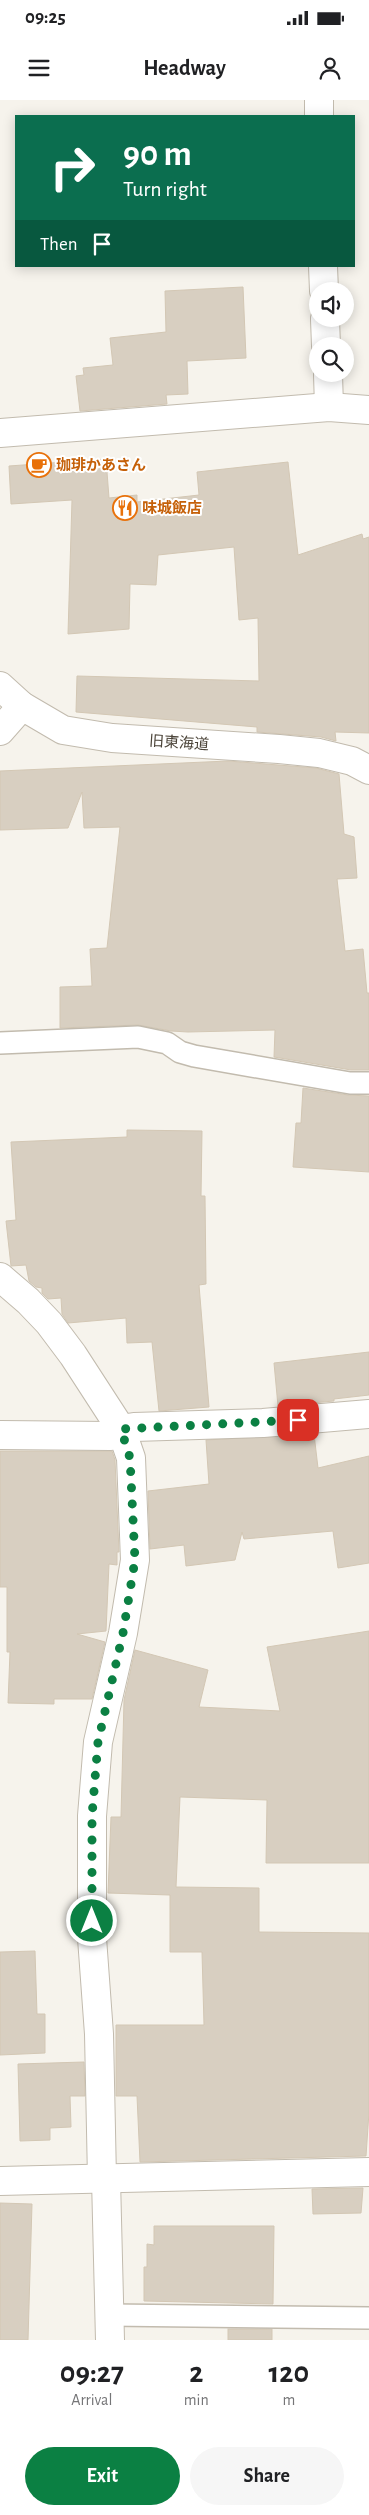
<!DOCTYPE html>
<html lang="en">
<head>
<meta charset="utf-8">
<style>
	:root { --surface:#fff; --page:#f6f6f6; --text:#202124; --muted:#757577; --accent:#0b8043 }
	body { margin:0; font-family:"Alegreya Sans","Noto Sans JP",sans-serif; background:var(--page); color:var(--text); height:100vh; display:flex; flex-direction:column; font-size:19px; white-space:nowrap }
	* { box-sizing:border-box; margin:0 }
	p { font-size:16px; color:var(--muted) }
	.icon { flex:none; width:28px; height:28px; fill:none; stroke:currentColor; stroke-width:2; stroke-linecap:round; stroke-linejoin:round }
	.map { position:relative; height:2240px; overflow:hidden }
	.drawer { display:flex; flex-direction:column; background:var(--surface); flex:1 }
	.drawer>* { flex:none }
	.top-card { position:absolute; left:15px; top:15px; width:340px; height:152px; border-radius:0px; box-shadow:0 2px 12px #0003; background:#0b6e4f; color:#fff; overflow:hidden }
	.controls { position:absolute; left:309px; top:182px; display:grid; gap:10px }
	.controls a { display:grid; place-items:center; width:45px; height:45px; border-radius:50%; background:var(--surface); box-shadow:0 2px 12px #0003; font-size:25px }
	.pin { position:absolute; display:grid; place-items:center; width:42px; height:42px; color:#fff; margin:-21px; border-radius:10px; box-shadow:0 2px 8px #0006 }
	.me { position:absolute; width:55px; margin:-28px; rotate:0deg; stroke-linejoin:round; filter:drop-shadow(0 0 4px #0008) }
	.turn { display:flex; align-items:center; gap:18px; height:105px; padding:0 25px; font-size:22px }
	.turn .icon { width:65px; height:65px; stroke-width:2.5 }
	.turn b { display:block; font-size:35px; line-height:42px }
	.then { display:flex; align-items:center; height:48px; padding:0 25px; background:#0003; gap:10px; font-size:19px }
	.eta { display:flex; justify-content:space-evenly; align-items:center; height:85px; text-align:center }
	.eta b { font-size:30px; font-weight:700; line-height:35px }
	.primary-button { display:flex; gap:10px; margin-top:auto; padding:10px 25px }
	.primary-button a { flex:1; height:58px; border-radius:30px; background:var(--accent); color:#fff; font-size:20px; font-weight:700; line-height:58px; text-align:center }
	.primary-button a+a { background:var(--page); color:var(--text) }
	.status { display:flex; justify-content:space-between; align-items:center; height:35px; padding:0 25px; background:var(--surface); direction:ltr }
	.status svg { height:14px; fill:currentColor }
	header { display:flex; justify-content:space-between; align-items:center; height:65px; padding:0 25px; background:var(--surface); font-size:22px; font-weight:700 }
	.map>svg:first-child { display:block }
	.building { fill:#d8cfc1; stroke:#d3c7b4 }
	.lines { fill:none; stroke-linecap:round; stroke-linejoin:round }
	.service-casing { stroke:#c2bbae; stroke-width:24 }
	.minor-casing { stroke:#c2bbae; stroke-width:30 }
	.service { stroke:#fff; stroke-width:21 }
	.minor { stroke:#fff; stroke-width:28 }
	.route { stroke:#0b8043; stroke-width:9; stroke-dasharray:0 16.2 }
	.labels { text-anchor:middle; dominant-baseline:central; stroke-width:4; stroke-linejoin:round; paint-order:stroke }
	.food-label { font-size:15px; font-weight:bold; fill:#c56008; stroke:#fff; text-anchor:start }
	.street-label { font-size:15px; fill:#4b4439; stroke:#fff }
</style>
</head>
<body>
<div class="status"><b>09:25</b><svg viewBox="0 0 49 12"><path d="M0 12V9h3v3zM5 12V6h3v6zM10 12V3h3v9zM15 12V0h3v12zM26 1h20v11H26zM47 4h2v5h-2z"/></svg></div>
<header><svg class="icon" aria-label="menu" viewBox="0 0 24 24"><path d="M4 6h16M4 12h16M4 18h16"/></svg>Headway<svg class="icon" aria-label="person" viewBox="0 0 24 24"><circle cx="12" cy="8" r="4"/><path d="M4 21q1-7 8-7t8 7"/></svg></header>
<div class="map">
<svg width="369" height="2240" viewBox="0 0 369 2240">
	<rect width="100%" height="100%" fill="#f6f3ec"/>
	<g class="building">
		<path d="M243 187 246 258 187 261 188 294 166 295 167 304 80 311 76 276 84 275 83 268 113 265 110 238 166 232 165 191Z"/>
		<path d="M106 359 109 398 137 395V402L199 395 197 372 288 362 298 455 362 434 363 439 369 437V633L335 632 336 641 321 637 257 632V627L76 612 77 576 259 581 258 518 239 520 234 447 158 455 156 485 130 484 129 529 68 534 72 400 11 404 9 366Z"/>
		<path d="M228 661 316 668 339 674 344 734 354 737 357 778 337 779 345 851 363 849 367 893H369V970H351L274 957 275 930 188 932 171 931 138 925 60 928V887L92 886 90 849 107 848 120 727 84 728 82 692 68 728 0 730V671Z"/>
		<path d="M303 988 348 995 369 996V1072L293 1067 296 1023H301Z"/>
		<path d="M127 1030 202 1031 201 1096H205L206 1184 199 1185 209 1307 159 1311 152 1242 127 1243 126 1218 68 1223 62 1214 61 1198 48 1199 42 1193V1188L36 1187 29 1181 26 1165 11 1166 6 1121 16 1120 11 1042 127 1037Z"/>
		<path d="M369 1252V1295L334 1299V1301L278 1306 274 1263Z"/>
		<path d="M314 1334 318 1368 369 1356V1463L338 1468 333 1431 244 1439 242 1432 235 1460 186 1466 184 1445 150 1449 148 1391 209 1384 206 1340Z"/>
		<path d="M0 1351H112L115 1360 119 1452H117V1465L109 1464 106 1531 77 1534 105 1542 92 1599H54V1604L8 1603 10 1552H7V1487H0Z"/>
		<path d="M369 1531V1763H266L267 1700 180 1697 176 1787 259 1788V1832L369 1833V2012L366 2056 140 2062 137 1996H116V1925H204L202 1852H170V1795L108 1793 111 1717H121L124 1600 135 1550 208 1570 199 1607 280 1611 267 1547Z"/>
		<path d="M35 1851 37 1914H45V1953L0 1955V1852Z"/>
		<path d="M84 1962 85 1996H70L71 2027 50 2028V2040L20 2041 18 1964Z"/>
		<path d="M363 2088 361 2113 313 2114 312 2089Z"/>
		<path d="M0 2103 32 2104 28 2240H0Z"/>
		<path d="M154 2126H274L273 2204 144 2201V2167H147V2144L154 2145Z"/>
		<rect x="228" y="2229" width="44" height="11"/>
	</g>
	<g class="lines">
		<defs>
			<g id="service">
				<path d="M0 943 138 937 167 943 180 952 194 956 350 983H369"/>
				<path d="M110 2215 369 2218"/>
			</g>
			<g id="minor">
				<path d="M319 0V16"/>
				<path d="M323 166 324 191"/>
				<path d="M325 219 326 246"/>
				<path d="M328 274 329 307"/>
				<path d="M0 333 329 307 369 310"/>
				<path d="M0 586 22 606 63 630 112 638 279 649 319 653 352 661 369 670"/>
				<path d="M0 631 22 606"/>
				<path d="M0 1177 28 1201 49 1223 73 1255 121 1329 131 1358 135 1460 123 1533 98 1642 92 1716V1838L99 1934 102 2079"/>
				<path d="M0 1335 111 1336 121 1329 134 1327 263 1323 369 1314"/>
				<path d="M106 2079 110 2240"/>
				<path d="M0 2081 369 2072"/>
			</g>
		</defs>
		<use href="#service" class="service-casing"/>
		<use href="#minor" class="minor-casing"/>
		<use href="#service" class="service"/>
		<use href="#minor" class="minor"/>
	</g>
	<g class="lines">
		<path class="route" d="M92 1821V1716L98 1642 123 1533 135 1460 130 1358 121 1329 298 1320"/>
	</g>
	<defs>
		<symbol id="cafe-ring" viewBox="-11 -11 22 22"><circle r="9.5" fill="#fff" stroke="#e8710a" stroke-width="1.5"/><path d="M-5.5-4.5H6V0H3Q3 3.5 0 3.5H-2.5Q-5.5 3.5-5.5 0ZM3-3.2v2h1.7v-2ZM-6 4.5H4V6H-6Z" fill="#e8710a"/></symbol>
		<symbol id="restaurant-ring" viewBox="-11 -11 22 22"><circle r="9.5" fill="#fff" stroke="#e8710a" stroke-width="1.5"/><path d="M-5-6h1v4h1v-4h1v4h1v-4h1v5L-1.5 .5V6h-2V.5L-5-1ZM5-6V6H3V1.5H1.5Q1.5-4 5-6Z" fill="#e8710a"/></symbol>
	</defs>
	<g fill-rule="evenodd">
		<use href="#cafe-ring" x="25" y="351" width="28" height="28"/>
		<use href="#restaurant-ring" x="111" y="394" width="28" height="28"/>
	</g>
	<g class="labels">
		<g class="food-label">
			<text x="56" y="365">珈琲かあさん</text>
			<text x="142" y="408">味城飯店</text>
		</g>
		<g class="street-label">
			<text transform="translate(179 643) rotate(4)">旧東海道</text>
		</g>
	</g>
</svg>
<div class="controls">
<a><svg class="icon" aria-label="sound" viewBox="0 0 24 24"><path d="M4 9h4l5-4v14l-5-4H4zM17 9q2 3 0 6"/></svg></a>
<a><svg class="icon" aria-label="search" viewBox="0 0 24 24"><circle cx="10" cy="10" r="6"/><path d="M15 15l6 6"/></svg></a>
</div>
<div class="pin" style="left:298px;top:1320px;background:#d93025"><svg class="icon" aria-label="arrive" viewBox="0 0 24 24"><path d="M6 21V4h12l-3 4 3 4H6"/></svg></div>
<svg class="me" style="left:92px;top:1821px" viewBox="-20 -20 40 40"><circle r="17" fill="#0b8043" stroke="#fff" stroke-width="3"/><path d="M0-11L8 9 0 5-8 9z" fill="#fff"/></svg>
<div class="top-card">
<div class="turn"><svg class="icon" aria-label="right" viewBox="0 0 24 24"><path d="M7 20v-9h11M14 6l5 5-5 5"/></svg><div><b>90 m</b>Turn right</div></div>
<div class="then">Then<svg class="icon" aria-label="arrive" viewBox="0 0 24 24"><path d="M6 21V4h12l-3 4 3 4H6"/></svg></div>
</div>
</div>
<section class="drawer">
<div class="eta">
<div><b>09:27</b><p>Arrival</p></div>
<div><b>2</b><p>min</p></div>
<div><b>120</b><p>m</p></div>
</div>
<div class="primary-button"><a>Exit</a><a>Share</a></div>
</section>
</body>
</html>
